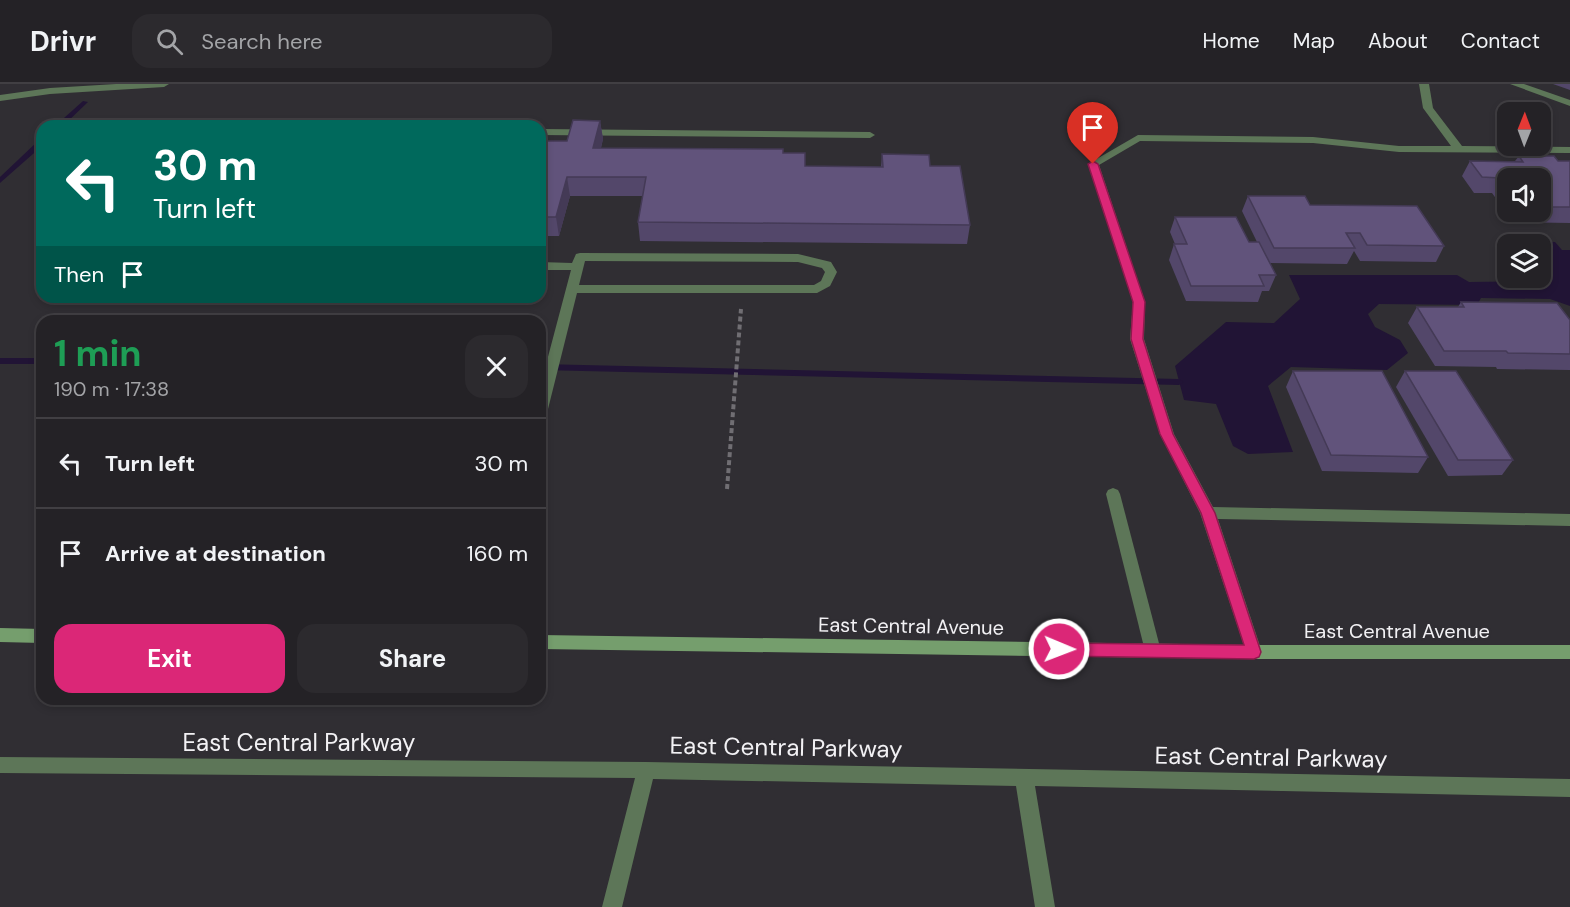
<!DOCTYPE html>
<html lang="en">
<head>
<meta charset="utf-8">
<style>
	:root { --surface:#242226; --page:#2c2a2e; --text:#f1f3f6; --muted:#a3a4a7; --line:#413f43; --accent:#db2777 }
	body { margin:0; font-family:"DM Sans",sans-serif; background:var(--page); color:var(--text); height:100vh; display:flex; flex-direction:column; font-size:22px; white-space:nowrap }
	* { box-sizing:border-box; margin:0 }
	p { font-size:20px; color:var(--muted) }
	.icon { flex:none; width:33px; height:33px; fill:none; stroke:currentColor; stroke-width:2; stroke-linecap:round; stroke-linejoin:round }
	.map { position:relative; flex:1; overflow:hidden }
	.details { position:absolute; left:36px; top:231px; width:510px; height:390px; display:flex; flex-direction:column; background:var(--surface); border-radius:18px; box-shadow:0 3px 9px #0003,0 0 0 2px var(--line) }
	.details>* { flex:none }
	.hud { position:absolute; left:36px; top:36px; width:510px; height:183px; border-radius:18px; box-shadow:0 3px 9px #0003,0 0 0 2px var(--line); background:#00695c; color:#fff; overflow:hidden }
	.needle { width:39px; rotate:1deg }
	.fabs { position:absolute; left:1497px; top:18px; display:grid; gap:12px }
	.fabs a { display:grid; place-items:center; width:54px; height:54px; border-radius:12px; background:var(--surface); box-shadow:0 3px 9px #0003,0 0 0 2px var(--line); font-size:30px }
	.pin { position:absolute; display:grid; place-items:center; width:51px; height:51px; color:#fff; margin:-62px -26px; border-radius:50% 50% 50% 0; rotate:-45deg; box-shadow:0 0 6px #0007 }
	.pin .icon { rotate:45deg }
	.me { position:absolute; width:66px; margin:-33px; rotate:91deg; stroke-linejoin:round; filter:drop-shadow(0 0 4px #0008) }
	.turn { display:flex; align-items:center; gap:21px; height:126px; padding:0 18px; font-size:27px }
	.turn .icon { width:78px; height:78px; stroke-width:2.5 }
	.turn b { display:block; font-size:42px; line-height:51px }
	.then { display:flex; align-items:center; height:57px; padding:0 18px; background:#0003; gap:12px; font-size:22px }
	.round { display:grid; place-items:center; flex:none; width:63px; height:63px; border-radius:18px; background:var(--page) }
	.summary { display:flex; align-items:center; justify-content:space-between; height:102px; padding:0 18px }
	h1 { font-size:36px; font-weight:700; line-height:45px; color:#1e9e55 }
	.primary-button { display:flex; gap:12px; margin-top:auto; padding:12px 18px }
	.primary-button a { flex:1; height:69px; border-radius:18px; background:var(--accent); color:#fff; font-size:24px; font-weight:700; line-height:69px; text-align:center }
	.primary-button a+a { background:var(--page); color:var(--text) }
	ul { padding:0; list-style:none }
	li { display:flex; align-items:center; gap:18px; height:90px; padding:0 18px; border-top:2px solid var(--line) }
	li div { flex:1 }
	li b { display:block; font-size:22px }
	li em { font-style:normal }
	header { display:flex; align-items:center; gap:36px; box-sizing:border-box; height:84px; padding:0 30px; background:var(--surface); border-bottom:2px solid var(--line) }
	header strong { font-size:28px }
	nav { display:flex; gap:33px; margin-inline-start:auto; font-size:21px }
	.search { width:420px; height:54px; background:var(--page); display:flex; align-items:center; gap:15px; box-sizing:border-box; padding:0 21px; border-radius:18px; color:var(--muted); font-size:22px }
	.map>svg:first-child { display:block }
	.water { fill:#211435 }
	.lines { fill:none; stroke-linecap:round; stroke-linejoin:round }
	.stream { fill:#211435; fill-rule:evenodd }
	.path { stroke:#706e73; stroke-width:4; stroke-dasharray:5 3; stroke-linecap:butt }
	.service { fill:#5d7658; fill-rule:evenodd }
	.minor { fill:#5d7658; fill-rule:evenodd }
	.secondary { fill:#759e6d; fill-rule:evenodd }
	.wall { fill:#53476a; fill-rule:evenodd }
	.shaded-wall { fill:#443a56 }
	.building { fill:#61537b; stroke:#443a56; stroke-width:1.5 }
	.route { fill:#db2777; stroke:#8e194d; stroke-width:1.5 }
	.labels { text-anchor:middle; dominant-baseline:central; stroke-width:4.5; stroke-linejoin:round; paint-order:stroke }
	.street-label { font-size:20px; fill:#f2f1f4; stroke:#302e33 }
	.near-street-label { font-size:24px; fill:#f2f1f4; stroke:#302e33 }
</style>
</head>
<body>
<header>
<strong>Drivr</strong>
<div class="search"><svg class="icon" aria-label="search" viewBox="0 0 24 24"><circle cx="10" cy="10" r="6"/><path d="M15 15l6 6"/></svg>Search here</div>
<nav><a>Home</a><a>Map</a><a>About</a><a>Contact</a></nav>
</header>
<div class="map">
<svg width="1570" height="823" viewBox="0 0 1570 823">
	<rect width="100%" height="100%" fill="#302e33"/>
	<path class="water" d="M1525 157 1555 158 1562 166H1570V222L1550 215 1481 214 1477 221 1379 220 1368 230 1375 243 1400 256 1408 269 1387 286 1291 283 1268 302 1293 368 1248 370 1233 362 1216 320 1184 316 1175 282 1226 238 1274 239 1300 215 1289 191H1457L1469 198 1538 197 1546 188 1541 180 1540 160H1527Z"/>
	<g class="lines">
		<g class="stream">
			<path d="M83 17 88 18 63 42H55Z"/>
			<path d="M39 56H42V62L0 99V93Z"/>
			<rect x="0" y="274" width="42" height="6"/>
			<path d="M540 280 1179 295 1184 298 1179 301 540 286Z"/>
		</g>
		<path class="path" d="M727 405 741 225"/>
		<g class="service">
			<path d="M1419 0H1429L1433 24 1462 62 1570 63V69L1399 68 1313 59 1140 57 1099 81 1145 218 1144 255 1174 350 1213 423 1570 430V442L1218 435 1262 568 1260 573 1254 575 1248 573 1246 568 1200 429 1160 350 1130 255 1133 218 1088 80 1138 51 1313 53 1399 62H1451L1423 24Z"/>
			<path d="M1510 0H1524L1570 16V22Z"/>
			<path d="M540 45 870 48 875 51 870 54 540 51Z"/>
			<path d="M580 169 798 170 831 178 837 188 830 202 817 209H577L547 329 540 334V303L571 186H540V178L572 179 576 170ZM585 177 798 178 822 184 825 188 821 197 814 201H579Z"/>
			<path d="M1113 404 1118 406 1120 410 1161 567 1159 572 1153 574 1147 572 1145 567 1106 410 1108 406Z"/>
		</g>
		<g class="minor">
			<path d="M116 0H169L164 3 50 10 0 17V11L50 4Z"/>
			<path d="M0 673 646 678 1570 695V713L1035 702 1055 823H1035L1016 702 653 695 622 823H602L635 694 0 689Z"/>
		</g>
		<g class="secondary">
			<path d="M0 544 42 545V559L0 558Z"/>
			<path d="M540 551 1254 561H1570V575H1254L540 565Z"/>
		</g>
	</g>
	<g class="wall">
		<path d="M1553 0H1570V6Z"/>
		<path d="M600 37 603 55 601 64 783 69 805 82 881 83 882 70 930 82 970 141 967 160 640 157 638 138 643 112H570L559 152H540V57H567Z"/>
		<path d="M1519 72 1558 77H1570V139L1513 138 1492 109H1474L1462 92 1470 77H1515ZM1508 94H1540V128H1508Z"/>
		<path d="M1248 112 1310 121 1444 162 1436 178 1360 177 1354 167 1347 180 1270 179 1276 191 1269 207H1262L1258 218 1186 217 1169 176 1174 160H1175L1170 148 1175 133 1249 158H1257L1242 127Z"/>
		<path d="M1461 218 1570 236V286L1497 285 1496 283 1435 282 1408 239 1417 223H1458Z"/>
		<path d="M1293 287 1428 373 1418 389 1322 387 1286 303Z"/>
		<path d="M1405 287 1513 376 1502 391 1448 392 1396 303Z"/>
	</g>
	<g class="shaded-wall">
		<path d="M600 37 603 55 596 83 593 64Z"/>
		<path d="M567 93 570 112 559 152 556 133Z"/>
	</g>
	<g class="building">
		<path d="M573 36 600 37 593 64 783 65V69H805V82L883 83 882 70 929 71 930 82H960L970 141 638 138 646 93H567L556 133H540V57H567Z"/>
		<path d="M1519 72H1554L1558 77H1570V123H1540V94H1508V103L1500 94 1482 93 1470 77 1523 78Z"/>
		<path d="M1248 112H1305L1310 121 1417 122 1444 162 1367 161 1360 149H1346L1355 164H1274Z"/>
		<path d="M1175 133H1236L1249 158H1259L1276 191H1259L1264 202H1191L1174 160H1187Z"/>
		<path d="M1461 218 1557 219 1570 236V270L1508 269 1506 267H1444L1417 223H1464Z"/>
		<path d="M1293 287H1382L1428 373 1331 371Z"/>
		<path d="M1405 287H1456L1513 376H1458Z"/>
	</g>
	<path class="route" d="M1093 77 1098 80 1145 218 1143 255 1173 350 1215 429 1261 568 1259 573 1254 575 1059 572 1053 570 1051 565 1053 561 1059 559 1244 561 1201 429 1160 350 1131 255 1133 218 1088 80Z"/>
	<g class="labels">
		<g class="street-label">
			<text transform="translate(911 542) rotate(1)">East Central Avenue</text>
			<text x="1397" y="547">East Central Avenue</text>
		</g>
		<g class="near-street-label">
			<text x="299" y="658">East Central Parkway</text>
			<text transform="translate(786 663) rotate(1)">East Central Parkway</text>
			<text transform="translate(1271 673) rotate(1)">East Central Parkway</text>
		</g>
	</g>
</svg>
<div class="fabs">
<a><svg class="needle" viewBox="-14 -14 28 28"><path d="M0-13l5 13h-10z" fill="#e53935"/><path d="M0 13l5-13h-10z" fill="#a3a4a7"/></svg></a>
<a><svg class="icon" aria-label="sound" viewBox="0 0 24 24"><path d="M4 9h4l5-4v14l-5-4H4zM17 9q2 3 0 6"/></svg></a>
<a><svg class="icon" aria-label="layers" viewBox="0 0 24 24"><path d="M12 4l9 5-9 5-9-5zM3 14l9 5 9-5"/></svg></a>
</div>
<div class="pin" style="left:1093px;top:80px;background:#d93025"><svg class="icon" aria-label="arrive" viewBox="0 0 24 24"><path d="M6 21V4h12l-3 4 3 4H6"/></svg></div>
<svg class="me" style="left:1059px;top:565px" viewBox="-20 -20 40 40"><circle r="17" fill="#db2777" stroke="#fff" stroke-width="3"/><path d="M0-11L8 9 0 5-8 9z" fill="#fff"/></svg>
<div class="hud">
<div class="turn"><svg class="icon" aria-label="left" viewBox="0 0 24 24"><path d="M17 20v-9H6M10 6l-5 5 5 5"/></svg><div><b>30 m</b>Turn left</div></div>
<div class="then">Then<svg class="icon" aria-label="arrive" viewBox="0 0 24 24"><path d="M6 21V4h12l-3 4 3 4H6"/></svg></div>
</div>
<section class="details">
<div class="summary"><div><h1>1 min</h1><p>190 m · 17:38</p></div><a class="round"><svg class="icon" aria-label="close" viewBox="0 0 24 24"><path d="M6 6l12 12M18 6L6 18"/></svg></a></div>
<ul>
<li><svg class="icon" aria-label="left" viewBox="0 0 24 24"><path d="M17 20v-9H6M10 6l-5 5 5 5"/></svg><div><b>Turn left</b></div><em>30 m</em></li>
<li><svg class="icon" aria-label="arrive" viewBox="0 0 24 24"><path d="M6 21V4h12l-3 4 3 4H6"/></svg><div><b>Arrive at destination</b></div><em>160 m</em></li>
</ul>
<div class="primary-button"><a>Exit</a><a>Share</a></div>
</section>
</div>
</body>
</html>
